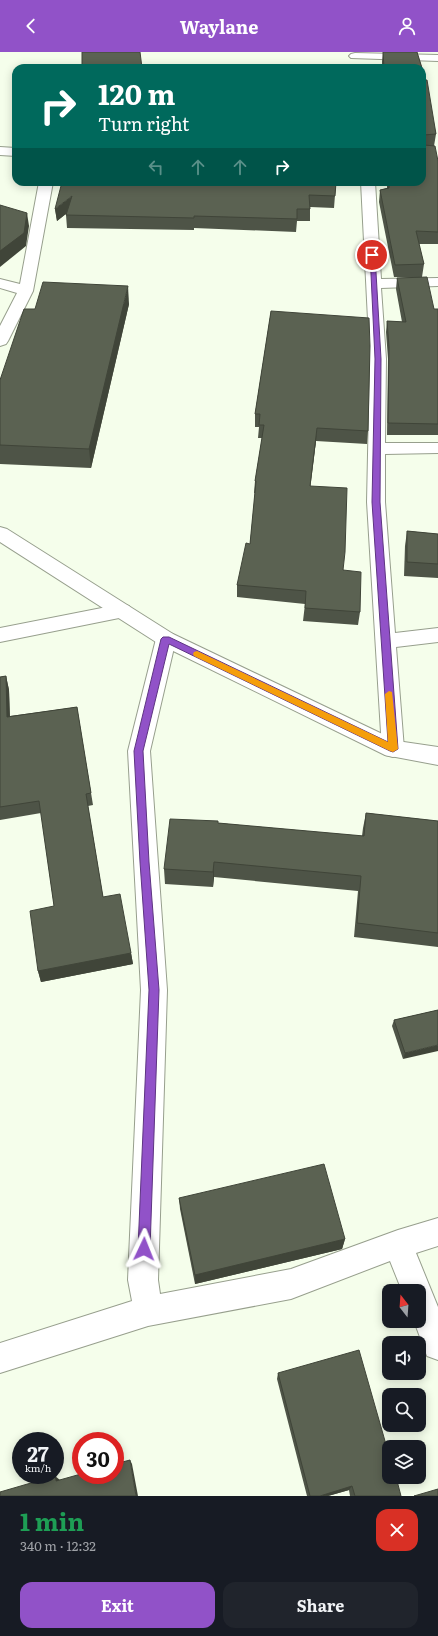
<!DOCTYPE html>
<html lang="en">
<head>
<meta charset="utf-8">
<style>
	:root { --surface:#171b24; --page:#20242c; --text:#f1f3f6; --muted:#9ea1a6; --accent:#9152c8 }
	body { margin:0; font-family:Literata,serif; background:var(--page); color:var(--text); height:100vh; display:flex; flex-direction:column; font-size:15px; white-space:nowrap }
	* { box-sizing:border-box; margin:0 }
	p { font-size:13px; color:var(--muted) }
	.icon { flex:none; width:22px; height:22px; fill:none; stroke:currentColor; stroke-width:2; stroke-linecap:round; stroke-linejoin:round }
	.map { position:relative; height:1444px; overflow:hidden }
	.sheet { display:flex; flex-direction:column; background:var(--surface); flex:1 }
	.sheet>* { flex:none }
	.guide { position:absolute; left:12px; top:12px; width:414px; height:122px; border-radius:12px; box-shadow:0 2px 10px #0003; background:#00695c; color:#fff; overflow:hidden }
	.needle { width:26px; rotate:343deg }
	.buttons { position:absolute; left:382px; top:1232px; display:grid; gap:8px }
	.buttons a { display:grid; place-items:center; width:44px; height:44px; border-radius:8px; background:var(--surface); box-shadow:0 2px 10px #0003; font-size:20px }
	.speed { position:absolute; left:12px; top:1380px; display:flex; gap:8px; font-size:20px; font-weight:700; text-align:center }
	.speed>* { display:grid; place-content:center; width:52px; height:52px; border-radius:50%; background:var(--surface); box-shadow:0 2px 10px #0003; line-height:1 }
	.speed small { font-size:10px; font-weight:400 }
	.speed .limit { border:6px solid #d22; background:#fff; color:#111 }
	.pin { position:absolute; display:grid; place-items:center; width:34px; height:34px; color:#fff; margin:-17px; border:2px solid #fff; border-radius:50%; box-shadow:0 1px 4px #0007 }
	.me { position:absolute; width:44px; margin:-22px; rotate:2deg; stroke-linejoin:round; filter:drop-shadow(0 0 3px #0008) }
	.turn { display:flex; align-items:center; gap:14px; height:84px; padding:0 20px; font-size:18px }
	.turn .icon { width:52px; height:52px; stroke-width:2.5 }
	.turn b { display:block; font-size:28px; line-height:34px }
	.lanes { display:flex; align-items:center; height:38px; padding:0 20px; background:#0003; justify-content:center; gap:20px; direction:ltr }
	.lanes .off { opacity:.35 }
	.round { display:grid; place-items:center; flex:none; width:42px; height:42px; border-radius:12px; background:var(--page) }
	.summary { display:flex; align-items:center; justify-content:space-between; height:68px; padding:0 20px }
	h1 { font-size:24px; font-weight:700; line-height:30px; color:#1e9e55 }
	.button { display:flex; gap:8px; margin-top:auto; padding:8px 20px }
	.button a { flex:1; height:46px; border-radius:12px; background:var(--accent); color:#fff; font-size:16px; font-weight:700; line-height:46px; text-align:center }
	.button a+a { background:var(--page); color:var(--text) }
	header { display:flex; justify-content:space-between; align-items:center; height:52px; padding:0 20px; background:var(--accent); color:#fff; font-size:18px; font-weight:700 }
	.map>svg:first-child { display:block }
	.lines { fill:none; stroke-linecap:round; stroke-linejoin:round }
	.minor-casing { stroke:#979f8d; stroke-width:2 }
	.secondary-casing { stroke:#979f8d; stroke-width:2 }
	.minor { fill:#fff; fill-rule:evenodd }
	.secondary { fill:#fff; fill-rule:evenodd }
	.wall { fill:#4e5447 }
	.shaded-wall { fill:#404539 }
	.building { fill:#5b6252; stroke:#404539 }
	.route { fill:#9152c8; stroke:#5e3582 }
	.slow { fill:#f59e0b }
</style>
</head>
<body>
<header><svg class="icon" aria-label="back" viewBox="0 0 24 24"><path d="M15 5l-7 7 7 7"/></svg>Waylane<svg class="icon" aria-label="person" viewBox="0 0 24 24"><circle cx="12" cy="8" r="4"/><path d="M4 21q1-7 8-7t8 7"/></svg></header>
<div class="map">
<svg width="438" height="1444" viewBox="0 0 438 1444">
	<rect width="100%" height="100%" fill="#f5feeb"/>
	<g class="lines">
		<defs>
			<g id="minor">
				<path d="M355 1 438 3V9L351 6 349 4 351 2Z"/>
				<path d="M0 95 16 96V104L0 103Z"/>
				<path d="M39 130H53L33 239 8 289 6 292 0 294V274L17 241 0 236V227L20 232Z"/>
				<path d="M361 130H375L381 227 438 226V234L381 236 386 307 385 391H438V401L385 402V450L395 581 438 576V590L396 595 404 697 401 703 393 705 385 703 382 697 367 450 370 307Z"/>
				<path d="M122 552 129 554 132 559 129 564 0 590V576Z"/>
				<path d="M166 580 173 582 176 587 150 699 167 938 158 1228 160 1242 291 1217 398 1178 438 1166V1194L416 1201 438 1255V1308L427 1304 414 1269H419V1239H402L390 1209 291 1247 148 1274 0 1321V1291L132 1249 128 1228 141 938 128 699 156 587 159 582Z"/>
			</g>
			<path id="secondary" d="M0 475 7 477 173 582 397 689 438 695V713L385 703 159 592 0 490Z"/>
		</defs>
		<use href="#minor" class="minor-casing"/>
		<use href="#secondary" class="secondary-casing"/>
		<use href="#minor" class="minor"/>
		<use href="#secondary" class="secondary"/>
	</g>
	<g class="wall">
		<path d="M381 0H417L422 16H382V9L383 0Z"/>
		<path d="M422 18 436 82 434 94H432L438 109V192H419L424 212 422 225 434 257H438V383H387L388 307 386 280 387 269 402 270 396 237 397 226 417 225H394L379 150 380 138 387 136V130H422Z"/>
		<path d="M336 130 334 156 310 155V169H297L296 180 194 176V178L67 176 66 163V162L57 169 55 157Z"/>
		<path d="M129 252 91 416 0 412V328L35 257Z"/>
		<path d="M271 259 368 379 367 392 316 389 310 434 360 560 358 573 303 569 305 552 237 545V533L250 492 255 441H254L255 429 262 386H258L259 375H255V362Z"/>
		<path d="M407 479 438 482V526L404 524 405 494Z"/>
		<path d="M6 624 9 638 10 664 77 655 93 753 88 754 103 845 131 901 133 912 41 930 38 919 54 854 41 761 0 768V625Z"/>
		<path d="M366 761 438 769V895L354 885 358 839 214 825 213 835 165 832 164 817 218 771 362 784 363 776Z"/>
		<path d="M438 958 403 1007 392 974 394 968Z"/>
		<path d="M179 1146 345 1187 342 1197 195 1232 180 1157Z"/>
		<path d="M278 1321 401 1444H350L349 1438 328 1444H307L277 1327Z"/>
	</g>
	<g class="shaded-wall">
		<path d="M72 144 73 156 57 169 55 157Z"/>
		<path d="M27 161 29 174 26 194 0 215V199Z"/>
		<path d="M128 234 129 252 91 416 89 397Z"/>
		<path d="M317 376 316 389 309 446 310 434Z"/>
		<path d="M6 624 9 638 10 678 7 665Z"/>
		<path d="M214 810V825L213 835V820Z"/>
		<path d="M131 901 133 912 41 930 38 919Z"/>
		<path d="M438 993V999L403 1007 405 1001Z"/>
		<path d="M345 1187 342 1197 195 1232V1223Z"/>
		<path d="M130 1408 132 1412 138 1444H136Z"/>
		<path d="M55 1424 60 1428V1433L56 1429Z"/>
		<path d="M352 1434 349 1438 328 1444H320Z"/>
	</g>
	<g class="building">
		<path d="M82 0H140L142 16H82Z"/>
		<path d="M383 0H417L422 16H384Z"/>
		<path d="M422 18 425 28H427L436 82 423 83 422 92 424 93 435 94 438 109V180L416 179 424 212 395 213 380 138 389 136V130H422Z"/>
		<path d="M62 130H336L335 144 309 143 310 157H297V167L194 164V166L66 163 72 144 55 157Z"/>
		<path d="M0 153 27 161 24 181 0 199Z"/>
		<path d="M427 225 434 257H438V372L388 371 389 295 387 269 406 270 397 226Z"/>
		<path d="M43 230 128 234 89 397 0 393V328L24 257H35Z"/>
		<path d="M271 259 369 266 370 294 368 379 317 376 310 434 347 436 345 500 343 518 361 520 360 560 305 556 306 539 237 533 246 491 250 492 256 429H255L264 373H259L260 362H255Z"/>
		<path d="M407 479 438 482V512L407 510Z"/>
		<path d="M6 624 7 665 77 655 91 741 86 742 103 845 120 842 131 901 38 919 30 859 54 854 39 749 0 755V625Z"/>
		<path d="M366 761 438 769V881L357 871 361 824 214 810 213 820 164 817 170 767 218 769V771L364 784Z"/>
		<path d="M438 958V993L405 1001 394 968Z"/>
		<path d="M324 1112 345 1187 195 1223 179 1146Z"/>
		<path d="M359 1298 389 1403V1425H396L401 1444H355L352 1434 320 1444H310L278 1321Z"/>
		<path d="M130 1408 136 1444H0V1440L55 1424 56 1429 81 1422V1423H115V1412Z"/>
		<path d="M438 1437V1444H414Z"/>
	</g>
	<path class="route" d="M370 201 375 203 381 307 380 450 398 697 393 700 390 699 169 592 143 699 149 810 159 938 150 1197 148 1201 144 1203 140 1201 138 1197 149 938 140 810 134 699 161 587 163 585H169L388 690 372 450 375 307Z"/>
	<path class="slow" d="M197 599 388 690 385 642 389 639 392 640 398 697 393 700 390 699 194 604 193 602 194 600Z"/>
</svg>
<div class="buttons">
<a><svg class="needle" viewBox="-14 -14 28 28"><path d="M0-13l5 13h-10z" fill="#e53935"/><path d="M0 13l5-13h-10z" fill="#9ea1a6"/></svg></a>
<a><svg class="icon" aria-label="sound" viewBox="0 0 24 24"><path d="M4 9h4l5-4v14l-5-4H4zM17 9q2 3 0 6"/></svg></a>
<a><svg class="icon" aria-label="search" viewBox="0 0 24 24"><circle cx="10" cy="10" r="6"/><path d="M15 15l6 6"/></svg></a>
<a><svg class="icon" aria-label="layers" viewBox="0 0 24 24"><path d="M12 4l9 5-9 5-9-5zM3 14l9 5 9-5"/></svg></a>
</div>
<div class="speed"><div>27<small>km/h</small></div><div class="limit">30</div></div>
<div class="pin" style="left:372px;top:203px;background:#d93025"><svg class="icon" aria-label="arrive" viewBox="0 0 24 24"><path d="M6 21V4h12l-3 4 3 4H6"/></svg></div>
<svg class="me" style="left:144px;top:1197px" viewBox="-20 -20 40 40"><path d="M0-17L14 15 0 8-14 15z" fill="#9152c8" stroke="#fff" stroke-width="4"/></svg>
<div class="guide">
<div class="turn"><svg class="icon" aria-label="right" viewBox="0 0 24 24"><path d="M7 20v-9h11M14 6l5 5-5 5"/></svg><div><b>120 m</b>Turn right</div></div>
<div class="lanes"><svg class="icon off" aria-label="left" viewBox="0 0 24 24"><path d="M17 20v-9H6M10 6l-5 5 5 5"/></svg><svg class="icon off" aria-label="ahead" viewBox="0 0 24 24"><path d="M12 20V5M6 11l6-6 6 6"/></svg><svg class="icon off" aria-label="ahead" viewBox="0 0 24 24"><path d="M12 20V5M6 11l6-6 6 6"/></svg><svg class="icon" aria-label="right" viewBox="0 0 24 24"><path d="M7 20v-9h11M14 6l5 5-5 5"/></svg></div>
</div>
</div>
<section class="sheet">
<div class="summary"><div><h1>1 min</h1><p>340 m · 12:32</p></div><a class="round" style="background:#d93025;color:#fff"><svg class="icon" aria-label="close" viewBox="0 0 24 24"><path d="M6 6l12 12M18 6L6 18"/></svg></a></div>
<div class="button"><a>Exit</a><a>Share</a></div>
</section>
</body>
</html>
